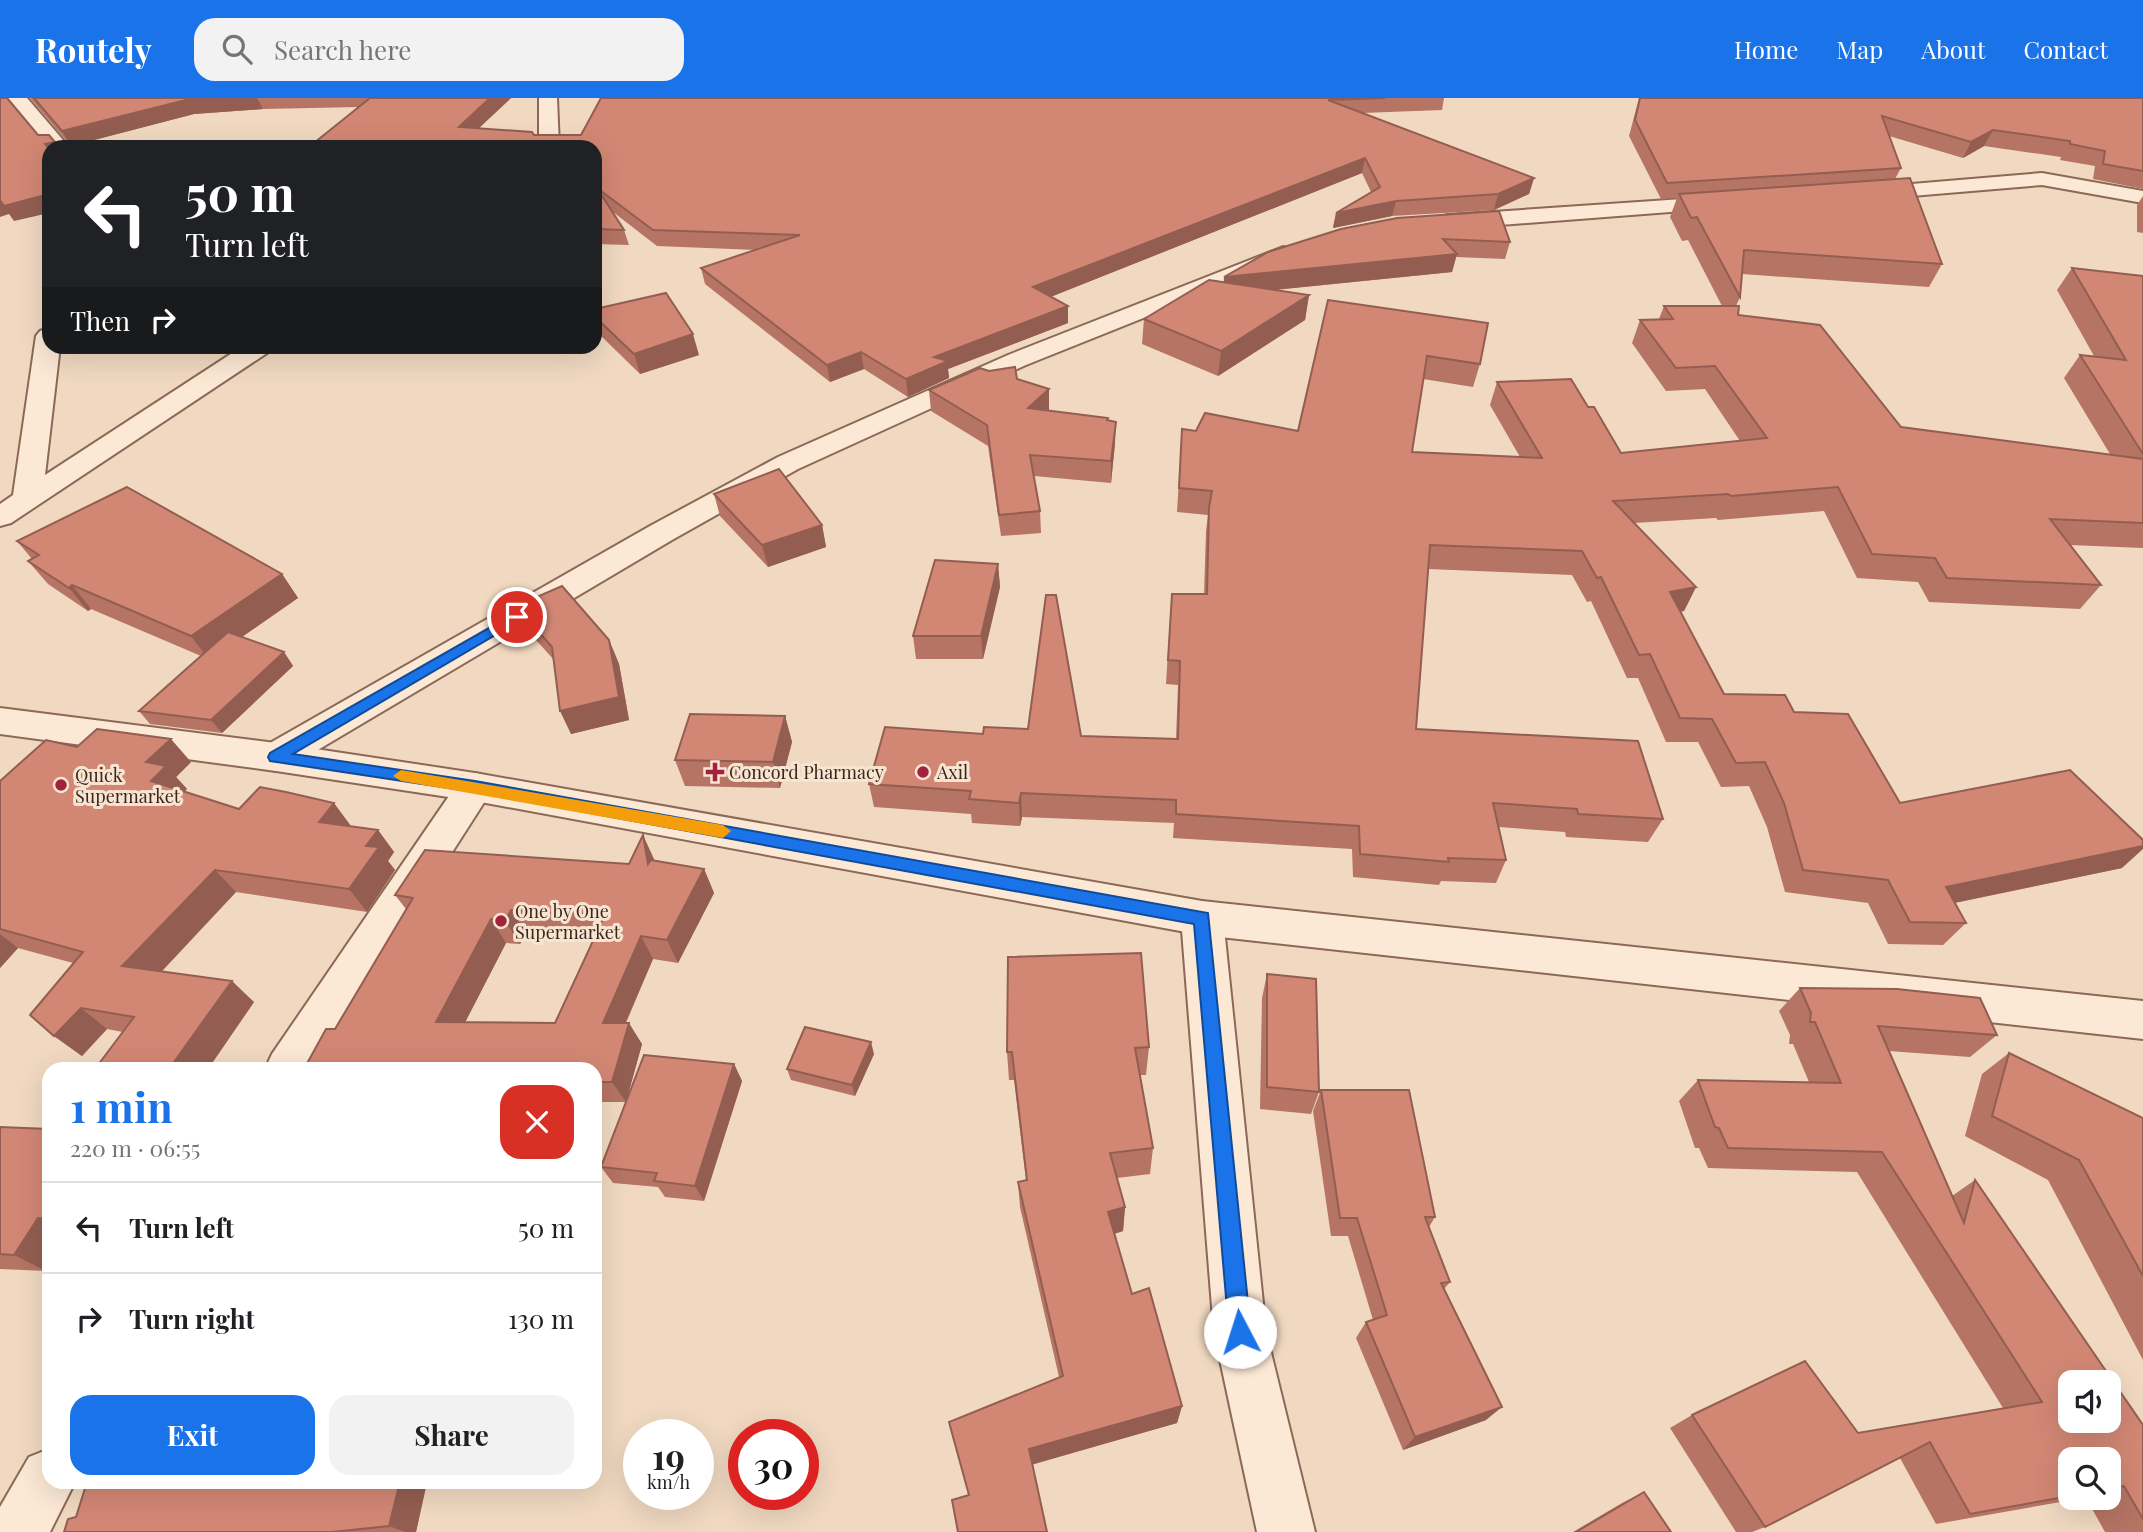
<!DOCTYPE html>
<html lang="en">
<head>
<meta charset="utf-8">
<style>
	:root { --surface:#fff; --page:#f2f2f2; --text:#202124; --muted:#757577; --line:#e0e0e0; --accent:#1a73e8 }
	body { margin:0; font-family:"Playfair Display",serif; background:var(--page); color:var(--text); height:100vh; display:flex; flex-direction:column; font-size:26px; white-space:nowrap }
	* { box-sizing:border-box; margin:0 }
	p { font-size:23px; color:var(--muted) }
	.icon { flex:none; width:38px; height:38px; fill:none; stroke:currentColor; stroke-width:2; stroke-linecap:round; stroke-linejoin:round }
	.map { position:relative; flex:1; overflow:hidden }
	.drawer { position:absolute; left:42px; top:964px; width:560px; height:427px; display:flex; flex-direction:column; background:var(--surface); border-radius:21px; box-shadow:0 7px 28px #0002 }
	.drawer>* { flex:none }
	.top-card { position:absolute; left:42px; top:42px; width:560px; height:214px; border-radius:21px; box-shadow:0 7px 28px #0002; background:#202124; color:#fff; overflow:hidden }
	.controls { position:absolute; left:2058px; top:1272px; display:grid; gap:14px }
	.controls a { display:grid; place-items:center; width:63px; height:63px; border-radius:14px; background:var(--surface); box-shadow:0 7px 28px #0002; font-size:35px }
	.speed { position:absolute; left:623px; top:1321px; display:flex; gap:14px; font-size:35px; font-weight:700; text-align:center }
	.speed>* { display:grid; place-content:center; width:91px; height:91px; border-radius:50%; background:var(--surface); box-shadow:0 7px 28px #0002; line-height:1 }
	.speed small { font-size:18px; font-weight:400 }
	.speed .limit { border:10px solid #d22; background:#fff; color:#111 }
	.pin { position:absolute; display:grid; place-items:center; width:60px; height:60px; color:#fff; margin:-30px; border:4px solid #fff; border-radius:50%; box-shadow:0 2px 7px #0007 }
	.me { position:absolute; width:77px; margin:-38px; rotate:355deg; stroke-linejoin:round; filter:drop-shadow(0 0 5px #0008) }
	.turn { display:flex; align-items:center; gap:24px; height:147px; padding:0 28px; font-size:32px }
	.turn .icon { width:91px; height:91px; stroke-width:2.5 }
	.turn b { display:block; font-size:49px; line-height:60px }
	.then { display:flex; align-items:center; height:66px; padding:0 28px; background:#0003; gap:14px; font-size:26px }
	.round { display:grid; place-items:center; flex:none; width:74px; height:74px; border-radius:21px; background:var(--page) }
	.head { display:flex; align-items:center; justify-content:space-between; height:119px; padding:0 28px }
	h1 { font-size:42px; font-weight:700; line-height:52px; color:var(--accent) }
	.button { display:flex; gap:14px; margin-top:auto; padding:14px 28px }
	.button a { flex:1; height:80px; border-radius:21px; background:var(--accent); color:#fff; font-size:28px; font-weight:700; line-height:80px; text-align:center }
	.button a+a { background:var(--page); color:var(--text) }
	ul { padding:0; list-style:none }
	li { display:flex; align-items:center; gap:21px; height:91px; padding:0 28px; border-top:2px solid var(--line) }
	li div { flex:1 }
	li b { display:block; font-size:26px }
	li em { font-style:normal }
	header { display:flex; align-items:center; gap:42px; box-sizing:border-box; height:98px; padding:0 35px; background:var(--accent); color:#fff }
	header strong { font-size:33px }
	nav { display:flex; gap:38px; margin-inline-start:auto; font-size:24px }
	.search { width:490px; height:63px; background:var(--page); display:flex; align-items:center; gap:18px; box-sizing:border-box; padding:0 24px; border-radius:21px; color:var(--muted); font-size:26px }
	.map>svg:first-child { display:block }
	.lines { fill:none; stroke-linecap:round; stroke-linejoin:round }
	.minor-casing { stroke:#8c6857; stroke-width:4 }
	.tertiary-casing { stroke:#8c6857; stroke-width:4 }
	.minor { fill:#fbe8d5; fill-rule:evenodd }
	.tertiary { fill:#fbe8d5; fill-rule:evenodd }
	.wall { fill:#b57464; fill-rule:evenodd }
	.shaded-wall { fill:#935e51 }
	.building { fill:#d28774; stroke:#935e51; stroke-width:2; fill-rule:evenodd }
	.route { fill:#1a73e8; stroke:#114b97; stroke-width:2 }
	.slow { fill:#f59e0b }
	.poi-dot { fill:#a0223e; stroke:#f8e5d1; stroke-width:2.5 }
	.labels { text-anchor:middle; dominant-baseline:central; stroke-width:6; stroke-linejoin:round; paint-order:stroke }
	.poi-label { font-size:18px; fill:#3b251c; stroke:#f8e5d1; text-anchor:start }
</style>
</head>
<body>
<header>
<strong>Routely</strong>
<div class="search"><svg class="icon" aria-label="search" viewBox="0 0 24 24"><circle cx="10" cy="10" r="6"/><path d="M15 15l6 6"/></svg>Search here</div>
<nav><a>Home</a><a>Map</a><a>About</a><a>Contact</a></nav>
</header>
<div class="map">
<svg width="2143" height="1434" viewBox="0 0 2143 1434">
	<rect width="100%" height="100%" fill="#f1d9c1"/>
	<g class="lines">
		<defs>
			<g id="minor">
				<path d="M8 0H27L69 49 49 50Z"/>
				<path d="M539 0H557L559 49H539Z"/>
				<path d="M2042 75 2143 93V105L2042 87 1864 102 1856 101 1853 96 1856 91 1864 90Z"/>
				<path d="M1727 98 1735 99 1738 104 1735 109 1448 131 1440 129 1437 124 1440 119 1448 117Z"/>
				<path d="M1283 149 1291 151 1294 156 1291 161 1026 267 798 371 672 442 289 669 276 673 263 669 258 659 263 649 650 428 778 359 1008 257Z"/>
				<path d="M49 230V248H60L45 377 243 248H273L270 253 11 425 0 428V406L13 397 36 238 40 233Z"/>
				<path d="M475 675 488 679 494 689 313 971H265L272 956 462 679Z"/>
				<path d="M1202 803 1217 808 1223 820 1266 1234 1315 1434H1257L1214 1234 1181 820 1187 808Z"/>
				<path d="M49 1351V1384H75L50 1434H0V1409L29 1359Z"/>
			</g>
			<path id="tertiary" d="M0 610 276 645 475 675 1202 803 2143 903V941L1202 837 475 703 276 673 0 636Z"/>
		</defs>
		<use href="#minor" class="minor-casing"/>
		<use href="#tertiary" class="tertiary-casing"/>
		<use href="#minor" class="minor"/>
		<use href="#tertiary" class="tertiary"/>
	</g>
	<g class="wall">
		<path d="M30 0H511L479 30 534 37H581L601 0H1444L1442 12 1362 15 1534 80 1529 96 1494 112 1392 118 1333 130 1336 115 1371 94 1362 75 1050 199 1068 225 948 271 949 280 908 299 864 271 830 284 705 186 701 170 757 152 657 148 613 114 624 132 629 147 595 146V49H309L359 9 263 11 194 16 71 48Z"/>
		<path d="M1639 0H2143V91L2093 81 2095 68 2060 62 2061 59 1984 48 1963 60 1889 38 1901 70 1895 81 1942 166 1929 189 1742 176 1740 199 1736 208 1738 217 1901 329 2110 356 2064 280 2080 257 2094 258 2057 192 2072 170 2143 178V450L2070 447 2101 487 2080 511 1929 504 1918 484 1857 480 1824 413 1718 422 1716 420 1634 425 1696 489 1684 513 1680 514 1724 596 1794 614 1900 705 2122 770 1955 805 1966 825 1943 847 1888 846 1868 805 1785 794 1767 729 1749 688 1721 689 1698 644H1666L1638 580H1627L1591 503 1587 504 1572 477 1428 471 1416 631 1663 721 1648 744 1566 739 1565 734 1499 729 1506 762 1496 785 1441 783 1439 787 1353 779 1352 751 1173 740 1174 725 1022 719 1020 728 972 725 971 716 874 709 869 686 983 636 1176 641 1178 587 1166 586 1170 520 1204 496 1206 433 1208 417 1177 414 1182 331 1196 333H1298L1328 202 1480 266 1473 289 1423 281 1412 354 1520 359 1490 307 1497 284 1588 309 1621 355 1740 343 1705 291 1666 293 1632 245 1640 222 1659 221 1664 208H1722L1688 142 1682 143 1670 119 1677 100 1661 101 1629 38Z"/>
		<path d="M2143 98V135L2137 134V107Z"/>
		<path d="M1341 131 1510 144 1505 161 1456 159 1452 174 1275 192 1309 197 1305 222 1218 278 1142 246 1144 221Z"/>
		<path d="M595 211 699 257 640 276 595 232Z"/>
		<path d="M929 292 1108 323 1115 345 1111 385 1034 378 1040 413 1041 435 1001 438 988 348 931 313Z"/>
		<path d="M714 396 822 427 826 449 768 469 720 418Z"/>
		<path d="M17 443 282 476 298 500 241 539 284 554 293 568 222 635 150 626 139 613 201 558 91 511 88 513 48 486 28 463 32 461Z"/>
		<path d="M998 466 1000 489 983 561H916L913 538Z"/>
		<path d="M516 508 609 542 619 566 629 622 571 636 554 562 527 532Z"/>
		<path d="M785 618 792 644 780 690 685 688 675 662Z"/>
		<path d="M77 649 191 664 176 679 187 691 184 694 239 711 378 732 394 754 388 763 395 772 367 814 236 794 162 873 254 904 208 971H95L123 934 107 931 82 958 54 938 73 865 18 850 0 870V683Z"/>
		<path d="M654 761V762L704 771 714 795 678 865 653 861 626 925 642 946 626 1004H595V971L335 931 406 811 395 797 629 766ZM526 835 595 839 555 925 465 924 506 845 520 846Z"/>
		<path d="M1267 876 1319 994 1311 1016 1260 1011 1262 900Z"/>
		<path d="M1800 890 1997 937 1970 959 1889 953 1952 1098 1975 1082 2143 1327V1434H2105L2086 1400H2109V1362H2070V1400H2083L1936 1426 1900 1360 1765 1429 1752 1434H1736L1670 1330 1692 1317 1858 1335 2003 1310 1857 1074 1708 1070 1699 1050H1695L1679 1003 1698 982 1809 984 1793 946H1789L1790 937 1779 913Z"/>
		<path d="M1149 949 1146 977H1140L1153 1050 1150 1076 1117 1080 1125 1109 1123 1133 1114 1136 1132 1196 1182 1308 1177 1325 1032 1366 969 1397 1059 1279 1020 1109 1018 1084 1026 1082 1014 982H1009L1007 954Z"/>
		<path d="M2009 955 2143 1020V1262L2048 1082 1965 1038 1982 976Z"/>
		<path d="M874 956 855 998 791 982 787 971Z"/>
		<path d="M734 966 742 983 704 1103 665 1099 658 1089 613 1085 601 1069Z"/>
		<path d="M1321 992 1435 1119 1429 1129 1450 1184 1444 1191 1486 1322 1403 1352 1356 1240 1366 1224 1373 1222 1348 1138H1331L1313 1013Z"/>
		<path d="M0 1029 49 1032V1169L46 1173 0 1171Z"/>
		<path d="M427 1384 416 1434H64Z"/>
		<path d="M1644 1394 1671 1434H1573L1622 1405Z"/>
	</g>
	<g class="shaded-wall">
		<path d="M210 0H257L263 11 194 16 71 48 62 33 186 2Z"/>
		<path d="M490 0H511L464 44 459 29Z"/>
		<path d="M1993 32 1984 48 1963 60 1971 44Z"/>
		<path d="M55 44 59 49H49V52L45 46Z"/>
		<path d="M1365 60 1362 75 1033 206V189Z"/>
		<path d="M1534 80 1529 96 1494 112 1498 96Z"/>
		<path d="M49 96V115L14 123 9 116 0 119V102Z"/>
		<path d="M1396 103 1392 118 1333 130 1336 115Z"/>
		<path d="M1457 156 1452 174 1223 197 1224 179Z"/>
		<path d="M1309 197 1305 222 1218 278 1221 253Z"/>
		<path d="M1068 208V225L948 271 949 280 908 299 906 281 934 259Z"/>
		<path d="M693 236 699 257 640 276 634 256Z"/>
		<path d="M861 254 864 271 830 284 827 267Z"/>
		<path d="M1049 291V312L1028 310Z"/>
		<path d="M1116 324 1115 345 1111 385V363Z"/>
		<path d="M822 427 826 449 768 469 762 447Z"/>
		<path d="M998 466 1000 489 983 561 981 538Z"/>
		<path d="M282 476 298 500 209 562 191 538Z"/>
		<path d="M72 487 91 511 88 513 69 490Z"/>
		<path d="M1696 489 1684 513 1658 518 1670 494Z"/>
		<path d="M609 542 619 566 629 622 571 636 560 613Z"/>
		<path d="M284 554 293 568 222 635 211 622Z"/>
		<path d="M785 618 792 644 780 690 773 664Z"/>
		<path d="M171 641 191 664 176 679 187 691 172 706 151 683 146 664Z"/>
		<path d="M1021 695 1022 719 1020 728 1019 705Z"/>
		<path d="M334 705 351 728 319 724Z"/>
		<path d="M378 732 394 754 388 763 395 772 367 814 349 791 366 748Z"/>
		<path d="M643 737 654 761 659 790 648 766Z"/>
		<path d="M2143 748V751L2122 770 1924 811 1946 789Z"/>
		<path d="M704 771 714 795 678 865 667 842Z"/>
		<path d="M215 772 236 794 147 889 122 868Z"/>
		<path d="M511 812 526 835 520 846 505 823Z"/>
		<path d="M491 821 506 845 454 946 436 924Z"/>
		<path d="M0 836 18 850 0 870Z"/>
		<path d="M641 838 653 861 616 946 603 925Z"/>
		<path d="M232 883 254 904 208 971H169Z"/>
		<path d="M81 910 107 931 82 958 54 938Z"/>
		<path d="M629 925 642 946 626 1004 612 984Z"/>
		<path d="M871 944 874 956 855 998 852 987Z"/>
		<path d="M734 966 742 983 704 1103 695 1088Z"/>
		<path d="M1125 1109 1123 1133 1107 1138 1108 1114Z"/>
		<path d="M38 1120 49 1126V1169L46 1173 14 1157Z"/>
		<path d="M1182 1308 1177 1325 1031 1367 1029 1351Z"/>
		<path d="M1502 1309 1486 1322 1403 1352 1415 1339Z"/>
		<path d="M400 1384H427L416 1434H405L389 1428Z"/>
	</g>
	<g class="building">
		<path d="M0 0H7L38 37H49L55 44 45 46 49 51V96L4 108 0 102Z"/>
		<path d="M34 0H210L186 2 62 33Z"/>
		<path d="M370 0H490L459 29 532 34 534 37H581L601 0H1385L1328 2 1534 80 1498 96 1396 103 1336 115 1380 89 1365 60 1033 189 1068 208 934 259 948 263 906 281 861 254 827 267 701 170 800 137 653 132 597 90 624 132 595 131V49H309Z"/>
		<path d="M1640 0H2143V73L2103 66 2105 53 2070 46V43L1993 32 1971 44 1882 18 1901 70 1667 85 1635 22Z"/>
		<path d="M1910 80 1942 166 1744 152 1740 199 1697 119 1691 120 1679 96Z"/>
		<path d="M1499 113 1510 144 1443 141 1457 156 1224 179 1268 154 1341 131 1397 120Z"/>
		<path d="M2072 170 2143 178V356L2080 257 2126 262Z"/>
		<path d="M1209 182 1309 197 1221 253 1144 221Z"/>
		<path d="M666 195 693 236 634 256 595 219V211Z"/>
		<path d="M1328 202 1488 225 1480 266 1427 258 1412 354 1542 360 1497 284 1571 281 1588 309H1594L1621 355 1767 340 1715 268 1676 270 1640 222 1673 221 1664 208H1739L1738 217 1820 227 1901 329 2143 361V425L2050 421 2101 487 1947 480 1935 460 1872 456 1838 389 1731 398 1728 396 1613 403 1696 489 1670 494 1724 596 1785 597 1794 614 1848 616 1900 705 2070 672 2143 742V748L1946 789 1966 825 1910 824 1888 782 1803 772 1784 705 1765 664 1736 665 1712 621 1680 620 1650 556 1639 557 1601 479 1597 480 1582 453 1430 447 1416 631 1638 643 1663 721 1578 716 1577 711 1493 705 1506 762 1448 760 1449 764 1360 756 1359 728 1176 716V702L1021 695 1019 705 969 701 971 693 869 686 885 629 983 636 984 629 1028 631 1046 497H1056L1081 638 1178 641 1180 563 1168 562 1172 496H1207L1209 409 1212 393 1179 390 1182 331 1196 333 1205 315 1298 333Z"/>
		<path d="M1015 269 1017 281 1049 291 1028 310 1108 320 1107 322 1116 324 1111 363 1030 357 1040 413 999 417 987 327 929 292 980 270 989 273Z"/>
		<path d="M779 371 822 427 762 447 714 396Z"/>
		<path d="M127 389 282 476 191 538 72 487 69 490 28 463 39 457 17 443Z"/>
		<path d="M935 462 998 466 981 538H913Z"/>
		<path d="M562 488 609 542 619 599 560 613 552 549 516 508Z"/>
		<path d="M228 534 284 554 211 622 139 613Z"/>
		<path d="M690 616 785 618 773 664 675 662Z"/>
		<path d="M97 631 171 641 146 664 166 668 151 683 239 711 260 689 286 694 334 705 319 724 378 732 366 748 379 749 349 791 215 772 122 868 232 883 169 971H95L134 919 81 910 54 938 30 917 83 854 0 831V683L46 642 77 649Z"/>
		<path d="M643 737 648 766 651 762 704 771 667 842 641 838 603 925H629L612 984H595V971H304L326 931H335L413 800 395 797 425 752 629 766ZM511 812 605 817 555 925 436 924 491 821 505 823Z"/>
		<path d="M1141 855 1149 949 1135 950 1153 1050 1110 1055 1125 1109 1108 1114 1132 1196 1149 1190 1182 1308 1029 1351 1047 1434H958L952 1402 969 1397 949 1324 1063 1278 1018 1084 1027 1082 1012 954H1007L1008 859Z"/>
		<path d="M1267 876 1316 881 1319 994 1267 989Z"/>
		<path d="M1800 890 1897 891 1980 900 1997 937 1878 928 1964 1125 1975 1082 2143 1327V1421L2124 1388 2109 1391V1362H2070V1398L1970 1416 1930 1344 1765 1429 1692 1317 1805 1263 1858 1335 2042 1304 1882 1054 1728 1050 1719 1030 1715 1029 1698 982 1841 985 1815 924H1810L1811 915ZM2070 1284H2109V1323H2070Z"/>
		<path d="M805 929 871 944 852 987 787 971Z"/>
		<path d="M2009 955 2143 1020V1178L2079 1062 1992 1018Z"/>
		<path d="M644 957 734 966 695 1088 654 1083 657 1075 601 1069Z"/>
		<path d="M1321 992H1409L1435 1119H1425L1450 1184 1441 1185 1502 1309 1415 1339 1366 1224 1387 1217 1357 1120H1340Z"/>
		<path d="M0 1029 49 1031V1121L38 1120 14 1157 0 1156Z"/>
		<path d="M87 1384H400L389 1428 332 1434H64L68 1421 76 1419Z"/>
		<path d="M1644 1394 1671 1434H1576Z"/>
	</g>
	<path class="route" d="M517 514 521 515V522L293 656 475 683 1208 815 1251 1234 1247 1242 1240 1245 1232 1242 1229 1234 1194 826 475 694 270 663 268 659 270 655Z"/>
	<path class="slow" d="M401 672 723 727 731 733 723 740 401 683 393 678Z"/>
	<g class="poi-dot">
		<path d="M711.5 663.5h7v7h7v7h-7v7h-7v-7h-7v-7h7z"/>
		<circle cx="923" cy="674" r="7"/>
		<circle cx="61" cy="687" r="7"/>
		<circle cx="501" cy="823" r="7"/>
	</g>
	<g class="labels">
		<g class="poi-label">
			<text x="729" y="674">Concord Pharmacy</text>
			<text x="937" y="674">Axil</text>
			<text x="75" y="677">Quick<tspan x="75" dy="21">Supermarket</tspan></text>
			<text x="515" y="813">One by One<tspan x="515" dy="21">Supermarket</tspan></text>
		</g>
	</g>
</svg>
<div class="controls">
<a><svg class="icon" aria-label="sound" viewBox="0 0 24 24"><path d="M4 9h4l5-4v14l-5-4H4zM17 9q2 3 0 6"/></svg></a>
<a><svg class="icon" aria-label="search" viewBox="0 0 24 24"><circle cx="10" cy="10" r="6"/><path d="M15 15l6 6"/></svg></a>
</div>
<div class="speed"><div>19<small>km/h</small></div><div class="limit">30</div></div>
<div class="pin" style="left:517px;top:519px;background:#d93025"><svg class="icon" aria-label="arrive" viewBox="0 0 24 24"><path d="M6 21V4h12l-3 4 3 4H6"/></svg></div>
<svg class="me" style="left:1240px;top:1234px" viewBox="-20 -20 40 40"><circle r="19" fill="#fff"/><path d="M0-13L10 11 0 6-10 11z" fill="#1a73e8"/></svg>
<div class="top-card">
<div class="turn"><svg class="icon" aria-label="left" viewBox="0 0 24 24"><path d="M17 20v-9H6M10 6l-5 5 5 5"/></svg><div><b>50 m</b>Turn left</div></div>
<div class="then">Then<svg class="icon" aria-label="right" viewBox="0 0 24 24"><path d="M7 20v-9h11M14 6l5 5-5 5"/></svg></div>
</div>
<section class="drawer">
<div class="head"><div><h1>1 min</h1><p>220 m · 06:55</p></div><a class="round" style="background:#d93025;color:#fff"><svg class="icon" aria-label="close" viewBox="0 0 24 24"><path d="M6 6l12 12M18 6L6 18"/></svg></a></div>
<ul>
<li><svg class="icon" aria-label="left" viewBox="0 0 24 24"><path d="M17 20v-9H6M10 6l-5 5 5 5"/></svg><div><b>Turn left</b></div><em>50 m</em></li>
<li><svg class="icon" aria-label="right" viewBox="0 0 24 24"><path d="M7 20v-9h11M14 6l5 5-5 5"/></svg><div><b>Turn right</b></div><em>130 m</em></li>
</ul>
<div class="button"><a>Exit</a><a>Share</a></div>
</section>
</div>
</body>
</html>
